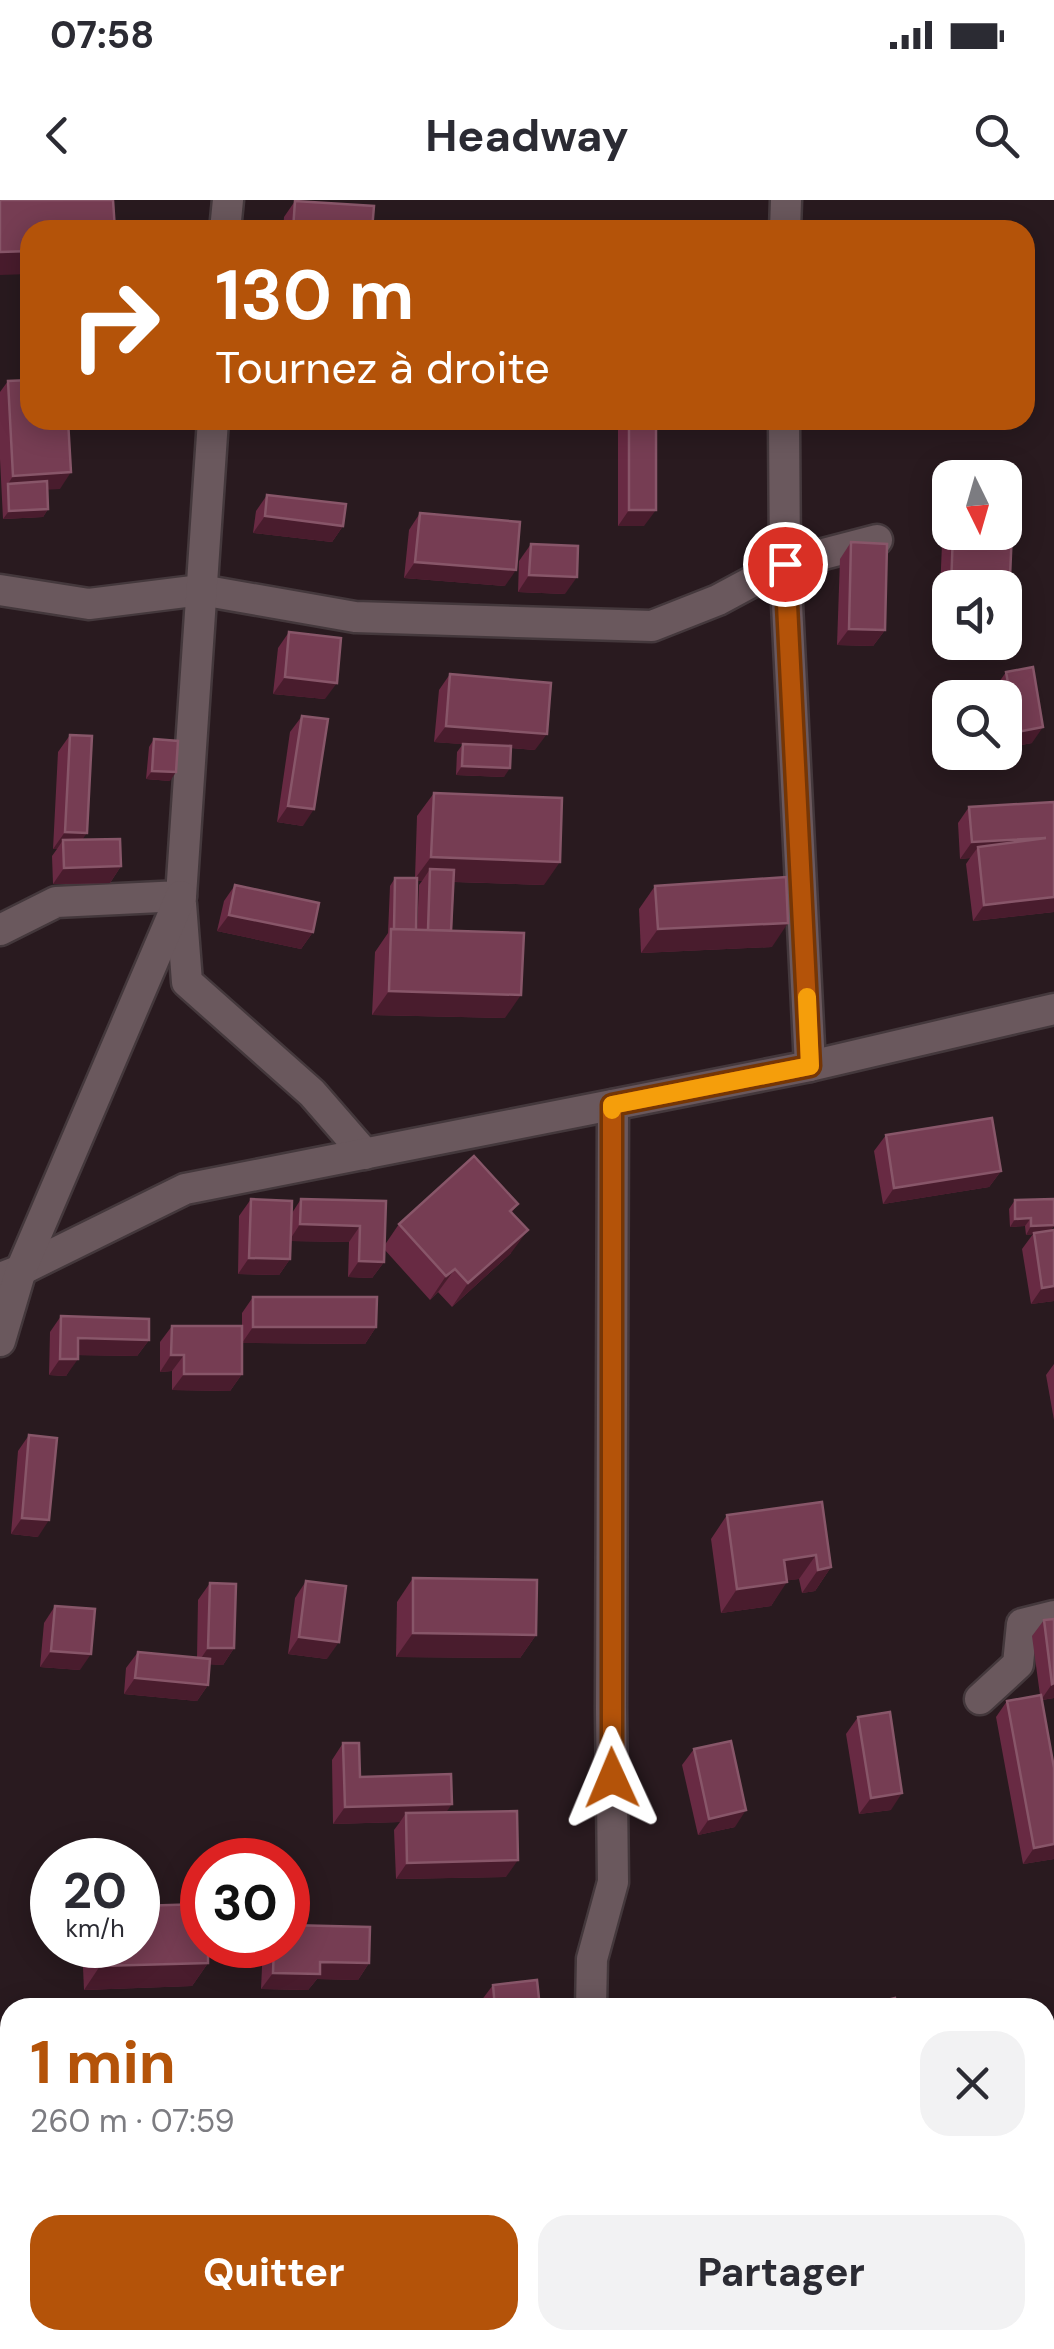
<!DOCTYPE html>
<html lang="fr">
<head>
<meta charset="utf-8">
<style>
	:root { --surface:#fff; --page:#f2f2f3; --text:#2b2b33; --muted:#7c7c81; --accent:#b45309 }
	body { margin:0; font-family:"DM Sans",sans-serif; background:var(--page); color:var(--text); height:100vh; display:flex; flex-direction:column; font-size:38px; white-space:nowrap }
	* { box-sizing:border-box; margin:0 }
	p { font-size:32px; color:var(--muted) }
	.icon { flex:none; width:55px; height:55px; fill:none; stroke:currentColor; stroke-width:2; stroke-linecap:round; stroke-linejoin:round }
	.map { position:relative; flex:1; overflow:hidden }
	.drawer { position:absolute; left:0px; top:1798px; width:1055px; height:352px; display:flex; flex-direction:column; background:var(--surface); border-radius:30px 30px 0 0; box-shadow:0 5px 25px #0003 }
	.drawer>* { flex:none }
	.top-card { position:absolute; left:20px; top:20px; width:1015px; height:210px; border-radius:30px; box-shadow:0 5px 25px #0003; background:#b45309; color:#fff; overflow:hidden }
	.needle { width:65px; rotate:175deg }
	.fabs { position:absolute; left:932px; top:260px; display:grid; gap:20px }
	.fabs a { display:grid; place-items:center; width:90px; height:90px; border-radius:20px; background:var(--surface); box-shadow:0 5px 25px #0003; font-size:50px }
	.speed { position:absolute; left:30px; top:1638px; display:flex; gap:20px; font-size:50px; font-weight:700; text-align:center }
	.speed>* { display:grid; place-content:center; width:130px; height:130px; border-radius:50%; background:var(--surface); box-shadow:0 5px 25px #0003; line-height:1 }
	.speed small { font-size:25px; font-weight:400 }
	.speed .limit { border:15px solid #d22; background:#fff; color:#111 }
	.pin { position:absolute; display:grid; place-items:center; width:85px; height:85px; color:#fff; margin:-42px; border:5px solid #fff; border-radius:50%; box-shadow:0 2px 10px #0007 }
	.me { position:absolute; width:110px; margin:-55px; rotate:359deg; stroke-linejoin:round; filter:drop-shadow(0 0 8px #0008) }
	.turn { display:flex; align-items:center; gap:35px; height:210px; padding:0 30px; font-size:45px }
	.turn .icon { width:130px; height:130px; stroke-width:2.5 }
	.turn b { display:block; font-size:70px; line-height:85px }
	.round { display:grid; place-items:center; flex:none; width:105px; height:105px; border-radius:30px; background:var(--page) }
	.summary { display:flex; align-items:center; justify-content:space-between; height:170px; padding:0 30px }
	h1 { font-size:60px; font-weight:700; line-height:75px; color:var(--accent) }
	.action { display:flex; gap:20px; margin-top:auto; padding:20px 30px }
	.action a { flex:1; height:115px; border-radius:30px; background:var(--accent); color:#fff; font-size:40px; font-weight:700; line-height:115px; text-align:center }
	.action a+a { background:var(--page); color:var(--text) }
	.status { display:flex; justify-content:space-between; align-items:center; height:70px; padding:0 50px; background:var(--surface); direction:ltr }
	.status svg { height:28px; fill:currentColor }
	header { display:flex; justify-content:space-between; align-items:center; height:130px; padding:0 30px; background:var(--surface); font-size:45px; font-weight:700 }
	.map>svg:first-child { display:block }
	.lines { fill:none; stroke-linecap:round; stroke-linejoin:round }
	.street-casing { stroke:#44383c; stroke-width:35 }
	.street { stroke:#6a585d; stroke-width:30 }
	.wall { fill:#682a43; fill-rule:evenodd }
	.shaded-wall { fill:#491c2d }
	.building { fill:#763d53; stroke:#885669; stroke-width:2.5 }
	.route-casing { stroke:#753606; stroke-width:25 }
	.route { stroke:#b45309; stroke-width:18 }
	.slow { stroke:#f59e0b; stroke-width:18 }
</style>
</head>
<body>
<div class="status"><b>07:58</b><svg viewBox="0 0 49 12"><path d="M0 12V9h3v3zM5 12V6h3v6zM10 12V3h3v9zM15 12V0h3v12zM26 1h20v11H26zM47 4h2v5h-2z"/></svg></div>
<header><svg class="icon" aria-label="back" viewBox="0 0 24 24"><path d="M15 5l-7 7 7 7"/></svg>Headway<svg class="icon" aria-label="search" viewBox="0 0 24 24"><circle cx="10" cy="10" r="6"/><path d="M15 15l6 6"/></svg></header>
<div class="map">
<svg width="1054" height="2149" viewBox="0 0 1054 2149">
	<rect width="100%" height="100%" fill="#291a1f"/>
	<g class="lines">
		<defs>
			<g id="street">
				<path d="M225 30 228 0"/>
				<path d="M785 30 786 0"/>
				<path d="M784 220 785 364 810 866"/>
				<path d="M0 390 89 404 201 390 355 417 652 426 718 400 785 364 877 340"/>
				<path d="M181 704 187 782 312 893 365 954"/>
				<path d="M0 730 56 702 181 696 213 220"/>
				<path d="M0 1078 21 1070 185 989 810 866 1054 809"/>
				<path d="M0 1141 21 1070 181 696"/>
				<path d="M980 1499 1018 1464 1022 1424 1054 1416"/>
				<path d="M591 1808 592 1759 613 1682 611 1509 613 905"/>
			</g>
		</defs>
		<use href="#street" class="street-casing"/>
		<use href="#street" class="street"/>
	</g>
	<g class="wall">
		<path d="M295 1 372 30H283L284 17Z"/>
		<path d="M8 181 60 289H47L48 309 43 317 3 319 0 259V192Z"/>
		<path d="M618 220H656L644 326H618Z"/>
		<path d="M267 295 343 326 332 342 253 333 256 311Z"/>
		<path d="M420 313 505 386 404 378 409 330Z"/>
		<path d="M950 332H1005V388H950V439L938 438 942 344Z"/>
		<path d="M851 342 885 430 873 446 837 445 840 359Z"/>
		<path d="M531 344 565 394 518 392 519 361Z"/>
		<path d="M289 432 325 499 273 494 278 448Z"/>
		<path d="M1006 472 1032 543 1006 548 1005 498H997L995 488Z"/>
		<path d="M450 474 535 550 511 548 504 577 456 575 457 552 463 544 434 542 439 490Z"/>
		<path d="M302 516 303 626 277 622 290 532Z"/>
		<path d="M70 535 82 639 121 666 110 683 53 684 52 656 57 649H53L58 552Z"/>
		<path d="M154 539 170 581 146 579 149 547Z"/>
		<path d="M434 593 544 685 454 682 452 731 505 818 372 815 375 752 388 733 390 686 395 678H415L417 616ZM417 680 422 681 419 685 417 730Z"/>
		<path d="M969 607 1054 712 973 721 966 664 970 658 960 659 958 623Z"/>
		<path d="M235 685 313 732 301 749 217 731 224 701Z"/>
		<path d="M655 686 772 747 641 753 639 709Z"/>
		<path d="M886 935 1001 971 989 987 883 1004 874 951Z"/>
		<path d="M251 999 292 1013 301 999 386 1001 384 1046 399 1024 518 1004 512 1012 511 1053 452 1107 438 1092 430 1100 384 1049V1062L372 1078 348 1077 349 1042 291 1041 290 1059 279 1075 238 1074 239 1016Z"/>
		<path d="M1054 999V1026L1051 1030 1054 1101 1031 1104 1022 1049 1033 1034 1026 1035 1025 1026 1010 1027 1009 1009 1015 1000Z"/>
		<path d="M253 1097 376 1127 365 1144 242 1143V1174L230 1191 172 1190V1171L160 1172V1142L172 1126 242 1132V1113Z"/>
		<path d="M61 1116 149 1140 137 1156 78 1155 66 1176 49 1175 50 1132Z"/>
		<path d="M1054 1164V1220L1046 1175Z"/>
		<path d="M29 1235 38 1337 11 1334 18 1251Z"/>
		<path d="M822 1302 831 1367 815 1391 802 1393 799 1379 787 1380 771 1406 721 1413 711 1339 727 1315Z"/>
		<path d="M413 1378 536 1435 520 1458 396 1457 397 1402Z"/>
		<path d="M306 1381 327 1459 288 1454 295 1398Z"/>
		<path d="M210 1383 234 1448 223 1465 209 1464 208 1485 197 1501 124 1494 126 1468 138 1452 197 1458 198 1400Z"/>
		<path d="M55 1406 80 1470 40 1467 44 1423Z"/>
		<path d="M1044 1420 1054 1498 1042 1500 1054 1568V1659L1023 1664 996 1517 1007 1501 1040 1495 1032 1436Z"/>
		<path d="M858 1517 891 1610 859 1614 846 1534Z"/>
		<path d="M343 1543 360 1577 446 1612 506 1677 396 1679 394 1630 400 1622 333 1624 332 1560Z"/>
		<path d="M694 1549 735 1627 698 1635 682 1565Z"/>
		<path d="M82 1745H138L208 1763 192 1786 84 1790Z"/>
		<path d="M263 1745H288L369 1763 358 1780 317 1779 308 1790 261 1789Z"/>
		<path d="M493 1785 540 1808H482L481 1801Z"/>
		<path d="M1054 1824V1901L1045 1862V1853L1052 1843 1049 1831Z"/>
	</g>
	<g class="shaded-wall">
		<path d="M30 51V74L0 75V52Z"/>
		<path d="M71 272 60 289 8 292V284L13 276Z"/>
		<path d="M48 309 43 317 3 319 9 311Z"/>
		<path d="M629 310H656L644 326H618Z"/>
		<path d="M265 316 343 326 332 342 253 333Z"/>
		<path d="M415 362 516 370 505 386 404 378Z"/>
		<path d="M529 375 577 377 565 394 518 392Z"/>
		<path d="M949 422 950 439 938 438Z"/>
		<path d="M849 429 885 430 873 446 837 445Z"/>
		<path d="M285 477 337 483 325 499 273 494Z"/>
		<path d="M446 526 547 534 535 550 434 542Z"/>
		<path d="M1043 527 1032 543 1006 548 1017 532Z"/>
		<path d="M462 566 510 568 504 577 456 575Z"/>
		<path d="M152 571 176 572 170 581 146 579Z"/>
		<path d="M288 606 314 609 303 626 277 622Z"/>
		<path d="M65 632 87 633 75 650 63 640 57 649H53Z"/>
		<path d="M1046 638 978 647 970 658 960 659 972 642Z"/>
		<path d="M431 657 560 662 544 685 430 681V669L422 681 414 680Z"/>
		<path d="M121 666 110 683 53 684 64 668Z"/>
		<path d="M1054 697V712L973 721 984 705Z"/>
		<path d="M229 715 313 732 301 749 217 731Z"/>
		<path d="M788 723 772 747 641 753 658 729Z"/>
		<path d="M389 791 521 795 505 818 372 815Z"/>
		<path d="M1001 971 989 987 883 1004 894 988Z"/>
		<path d="M1031 1018 1025 1026 1010 1027 1015 1019Z"/>
		<path d="M1054 1019V1026L1049 1033 1026 1035 1031 1026Z"/>
		<path d="M300 1024 360 1026 349 1042 289 1041Z"/>
		<path d="M528 1030 511 1053 452 1107 468 1083Z"/>
		<path d="M249 1058 290 1059 279 1075 238 1074Z"/>
		<path d="M359 1061 384 1062 372 1078 348 1077Z"/>
		<path d="M455 1069 438 1092 430 1100 446 1076Z"/>
		<path d="M1054 1086V1101L1031 1104 1042 1088Z"/>
		<path d="M253 1127H376L365 1144 242 1143Z"/>
		<path d="M78 1138 149 1140 137 1156 67 1155Z"/>
		<path d="M171 1155H184L172 1171 160 1172Z"/>
		<path d="M60 1159H78L66 1176 49 1175Z"/>
		<path d="M184 1174H242L230 1191 172 1190Z"/>
		<path d="M22 1318 49 1320 38 1337 11 1334Z"/>
		<path d="M816 1355 799 1379 768 1383 784 1360Z"/>
		<path d="M831 1367 815 1391 802 1393 818 1370Z"/>
		<path d="M787 1382 771 1406 721 1413 737 1389Z"/>
		<path d="M413 1433 536 1435 520 1458 396 1457Z"/>
		<path d="M299 1437 339 1442 327 1459 288 1454Z"/>
		<path d="M208 1448H234L223 1465 197 1464Z"/>
		<path d="M51 1451 91 1454 80 1470 40 1467Z"/>
		<path d="M135 1478 208 1485 197 1501 124 1494Z"/>
		<path d="M1054 1483V1498L1041 1500 1052 1484Z"/>
		<path d="M902 1593 891 1610 859 1614 871 1598Z"/>
		<path d="M452 1604 441 1620 406 1613 400 1622 333 1624 345 1607Z"/>
		<path d="M746 1610 735 1627 698 1635 709 1619Z"/>
		<path d="M1054 1644V1659L1023 1664 1034 1648Z"/>
		<path d="M518 1660 506 1677 396 1679 407 1663Z"/>
		<path d="M320 1762 369 1763 358 1780 317 1779 308 1790 261 1789 273 1773Z"/>
		<path d="M208 1763 192 1786 84 1790 100 1766Z"/>
	</g>
	<g class="building">
		<path d="M0 0H113L115 30H30V51L0 52Z"/>
		<path d="M295 1 374 6 372 30H293Z"/>
		<path d="M30 180V220H68L71 272 13 276 8 181Z"/>
		<rect x="629" y="220" width="27" height="90"/>
		<path d="M47 281 48 309 9 311 8 284Z"/>
		<path d="M267 295 346 304 343 326 265 316Z"/>
		<path d="M420 313 520 322 516 370 415 362Z"/>
		<path d="M1005 329 1012 330 1008 424H1005V388H951L953 332H1005Z"/>
		<path d="M851 342 887 344 885 430 849 429Z"/>
		<path d="M531 344 578 346 577 377 529 375Z"/>
		<path d="M289 432 341 438 337 483 285 477Z"/>
		<path d="M1033 467 1043 527 1017 532 1006 472Z"/>
		<path d="M450 474 551 483 547 534 446 526Z"/>
		<path d="M302 516 328 519 314 609 288 606Z"/>
		<path d="M70 535 92 536 87 633 65 632Z"/>
		<path d="M154 539 178 541 176 572 152 571Z"/>
		<path d="M463 544 511 546 510 568 462 566Z"/>
		<path d="M434 593 562 598 560 662 431 657Z"/>
		<path d="M1054 602V697L984 705 978 647 1046 638 972 642 969 607Z"/>
		<path d="M120 639 121 666 64 668 63 640Z"/>
		<path d="M430 669 454 670 451 731 428 730Z"/>
		<path d="M786 677 788 723 658 729 655 686Z"/>
		<path d="M395 678H417L416 730 394 729Z"/>
		<path d="M235 685 319 703 313 732 229 715Z"/>
		<path d="M391 729 524 733 521 795 389 791Z"/>
		<path d="M992 918 1001 971 894 988 886 935Z"/>
		<path d="M474 956 518 1004 510 1011 528 1030 468 1083 455 1069 446 1076 399 1024Z"/>
		<path d="M251 999 292 1001 290 1059 249 1058Z"/>
		<path d="M301 999 386 1001 384 1062 359 1061 360 1026 300 1024Z"/>
		<path d="M1054 999V1025L1031 1026V1018L1015 1019V1000Z"/>
		<path d="M1054 1030V1086L1042 1088 1034 1033Z"/>
		<path d="M253 1097H377L376 1127H253Z"/>
		<path d="M61 1116 149 1119V1140L78 1138V1159H60Z"/>
		<path d="M172 1126H242V1174H184V1155H171Z"/>
		<path d="M29 1235 57 1238 49 1320 22 1318Z"/>
		<path d="M822 1302 831 1367 818 1370 816 1355 784 1360 787 1382 737 1389 727 1315Z"/>
		<path d="M413 1378 537 1380 536 1435 413 1433Z"/>
		<path d="M306 1381 346 1386 339 1442 299 1437Z"/>
		<path d="M210 1383 236 1384 234 1448H208Z"/>
		<path d="M55 1406 95 1409 91 1454 51 1451Z"/>
		<path d="M1054 1419V1483L1052 1484 1044 1420Z"/>
		<path d="M138 1452 210 1459 208 1485 135 1478Z"/>
		<path d="M1041 1495 1054 1568V1644L1034 1648 1007 1501Z"/>
		<path d="M890 1512 902 1593 871 1598 858 1517Z"/>
		<path d="M731 1541 746 1610 709 1619 694 1549Z"/>
		<path d="M343 1543H359L360 1577 451 1574 452 1604 345 1607Z"/>
		<path d="M517 1611 518 1660 407 1663 406 1613Z"/>
		<path d="M202 1704V1745H208V1763L100 1766V1745H138V1706Z"/>
		<path d="M288 1725 370 1727 369 1763 320 1762V1774L273 1773 274 1745H288Z"/>
		<path d="M537 1780 540 1808H495L493 1785Z"/>
		<path d="M895 1798 897 1808H855Z"/>
	</g>
	<g class="lines">
		<defs>
			<path id="route" d="M612 1578V905L810 866 785 364"/>
		</defs>
		<use href="#route" class="route-casing"/>
		<use href="#route" class="route"/>
		<path class="slow" d="M612 910V905L810 866 807 797"/>
	</g>
</svg>
<div class="fabs">
<a><svg class="needle" viewBox="-14 -14 28 28"><path d="M0-13l5 13h-10z" fill="#e53935"/><path d="M0 13l5-13h-10z" fill="#7c7c81"/></svg></a>
<a><svg class="icon" aria-label="sound" viewBox="0 0 24 24"><path d="M4 9h4l5-4v14l-5-4H4zM17 9q2 3 0 6"/></svg></a>
<a><svg class="icon" aria-label="search" viewBox="0 0 24 24"><circle cx="10" cy="10" r="6"/><path d="M15 15l6 6"/></svg></a>
</div>
<div class="speed"><div>20<small>km/h</small></div><div class="limit">30</div></div>
<div class="pin" style="left:785px;top:364px;background:#d93025"><svg class="icon" aria-label="arrive" viewBox="0 0 24 24"><path d="M6 21V4h12l-3 4 3 4H6"/></svg></div>
<svg class="me" style="left:612px;top:1578px" viewBox="-20 -20 40 40"><path d="M0-17L14 15 0 8-14 15z" fill="#b45309" stroke="#fff" stroke-width="4"/></svg>
<div class="top-card">
<div class="turn"><svg class="icon" aria-label="right" viewBox="0 0 24 24"><path d="M7 20v-9h11M14 6l5 5-5 5"/></svg><div><b>130 m</b>Tournez à droite</div></div>
</div>
<section class="drawer">
<div class="summary"><div><h1>1 min</h1><p>260 m · 07:59</p></div><a class="round"><svg class="icon" aria-label="close" viewBox="0 0 24 24"><path d="M6 6l12 12M18 6L6 18"/></svg></a></div>
<div class="action"><a>Quitter</a><a>Partager</a></div>
</section>
</div>
</body>
</html>
